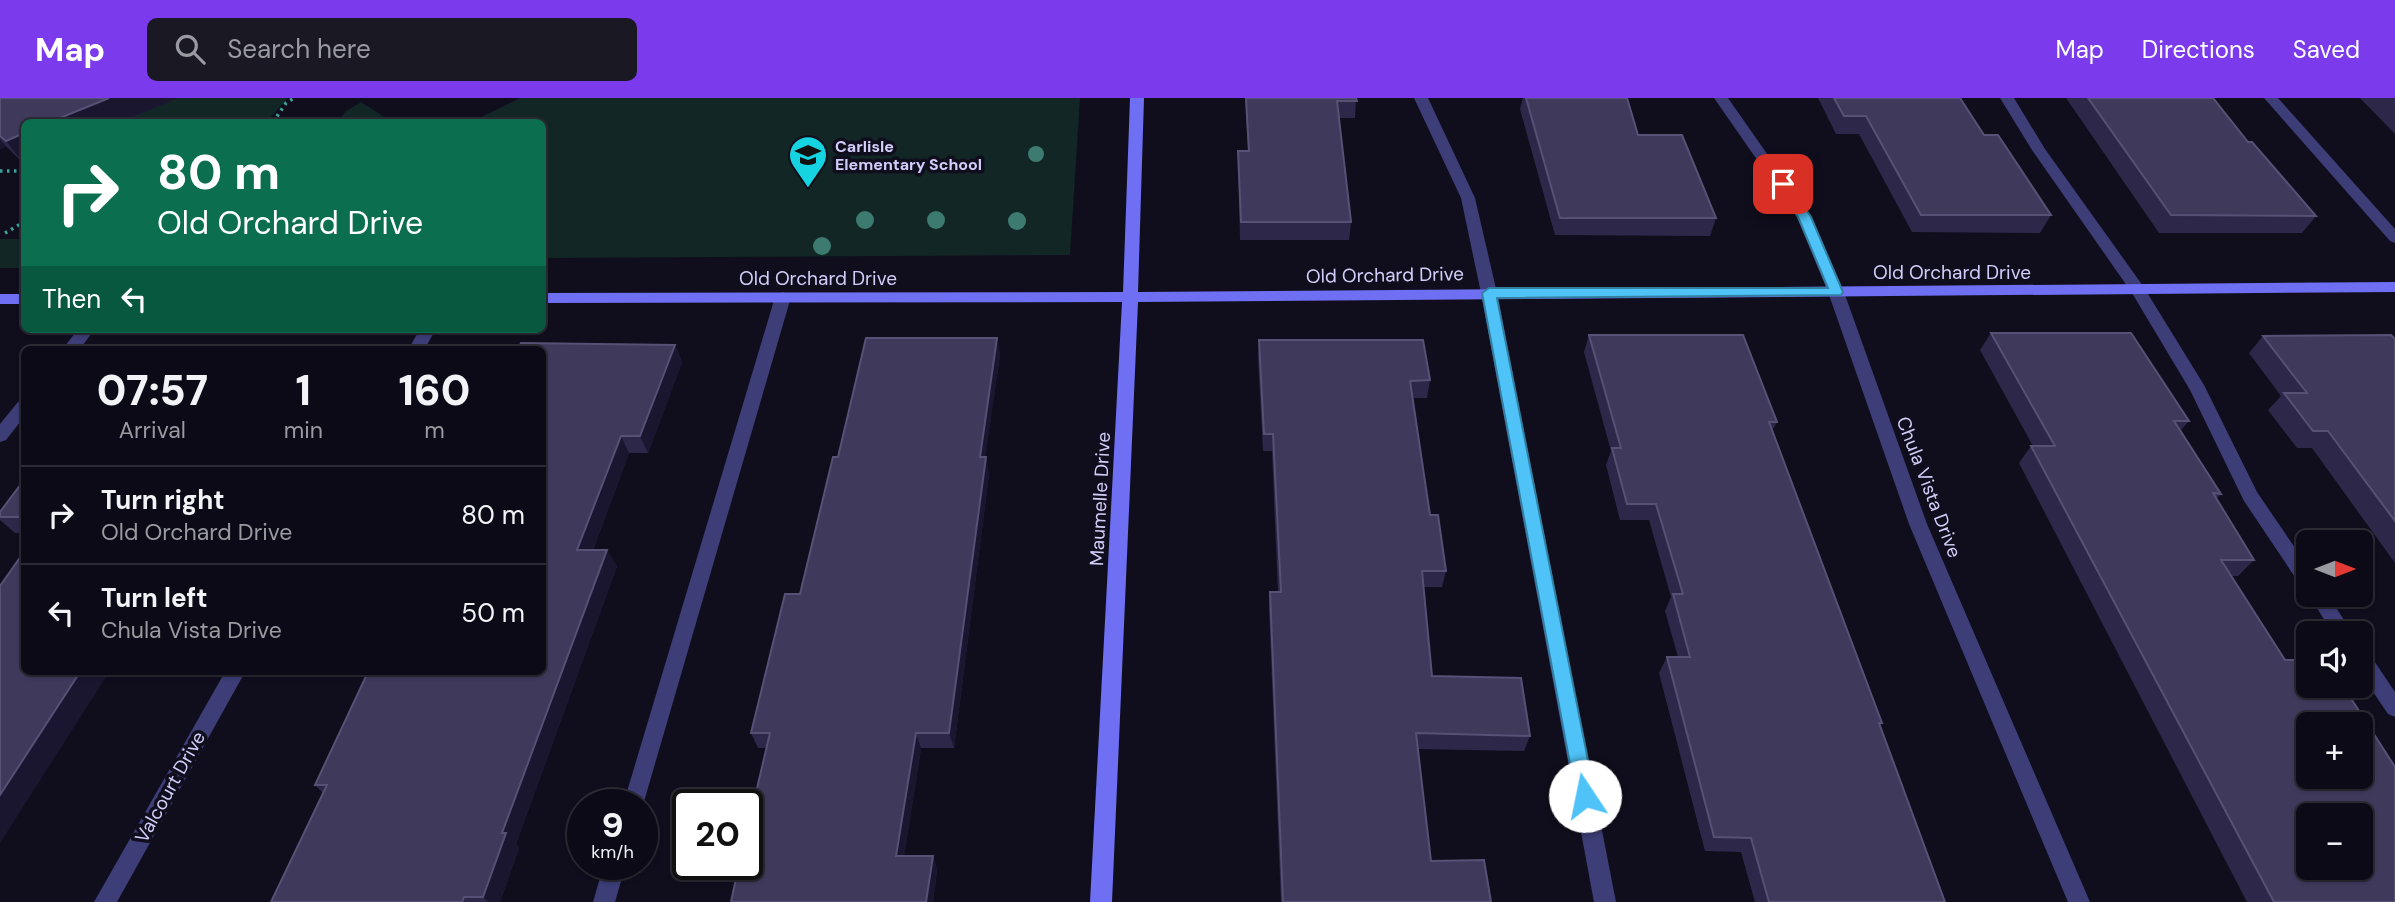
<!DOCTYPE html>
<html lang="en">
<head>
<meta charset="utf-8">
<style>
	:root { --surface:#0c0a16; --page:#1a1823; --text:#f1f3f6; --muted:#9a9aa1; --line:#2c2b35; --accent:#7c3aed }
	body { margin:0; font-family:"DM Sans",sans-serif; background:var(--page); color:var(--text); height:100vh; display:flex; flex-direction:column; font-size:26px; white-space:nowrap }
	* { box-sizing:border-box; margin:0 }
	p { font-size:23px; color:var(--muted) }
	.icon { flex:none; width:38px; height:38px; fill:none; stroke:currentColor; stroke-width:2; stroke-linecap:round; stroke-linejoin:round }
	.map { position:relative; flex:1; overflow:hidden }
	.panel { position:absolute; left:21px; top:248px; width:525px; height:329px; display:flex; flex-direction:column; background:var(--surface); border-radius:10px; box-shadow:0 2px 5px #0004,0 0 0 2px var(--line) }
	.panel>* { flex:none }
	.top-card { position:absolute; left:21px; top:21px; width:525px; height:214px; border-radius:10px; box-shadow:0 2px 5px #0004,0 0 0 2px var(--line); background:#0b6e4f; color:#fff; overflow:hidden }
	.needle { width:46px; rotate:90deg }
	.controls { position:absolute; left:2296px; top:432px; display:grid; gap:14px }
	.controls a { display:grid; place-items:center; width:77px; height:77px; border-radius:10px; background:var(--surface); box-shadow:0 2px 5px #0004,0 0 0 2px var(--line); font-size:35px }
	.speed { position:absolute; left:567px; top:691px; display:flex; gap:14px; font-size:35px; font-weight:700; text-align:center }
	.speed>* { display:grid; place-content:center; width:91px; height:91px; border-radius:50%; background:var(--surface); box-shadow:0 2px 5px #0004,0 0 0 2px var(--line); line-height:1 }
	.speed small { font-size:18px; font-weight:400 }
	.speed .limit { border:4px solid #111; border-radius:10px; background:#fff; color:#111 }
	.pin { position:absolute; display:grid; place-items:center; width:60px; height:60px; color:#fff; margin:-30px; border-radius:14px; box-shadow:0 4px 10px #0006 }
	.me { position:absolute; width:77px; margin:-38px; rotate:349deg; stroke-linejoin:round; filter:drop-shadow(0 0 5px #0008) }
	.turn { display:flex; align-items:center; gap:24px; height:147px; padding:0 21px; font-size:32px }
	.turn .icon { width:91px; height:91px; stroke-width:2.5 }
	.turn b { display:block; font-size:49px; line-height:60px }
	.then { display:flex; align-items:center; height:66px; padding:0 21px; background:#0003; gap:14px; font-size:26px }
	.eta { display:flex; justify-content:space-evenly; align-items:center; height:119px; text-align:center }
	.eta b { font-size:42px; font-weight:800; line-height:49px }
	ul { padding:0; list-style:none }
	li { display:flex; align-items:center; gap:21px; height:98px; padding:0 21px; border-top:2px solid var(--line) }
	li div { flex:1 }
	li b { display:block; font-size:26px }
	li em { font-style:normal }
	header { display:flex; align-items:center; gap:42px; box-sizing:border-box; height:98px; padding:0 35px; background:var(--accent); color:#fff }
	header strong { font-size:33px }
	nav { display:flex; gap:38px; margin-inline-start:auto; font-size:24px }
	.search { width:490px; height:63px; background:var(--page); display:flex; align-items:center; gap:18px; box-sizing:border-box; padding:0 24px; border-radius:10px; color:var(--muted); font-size:26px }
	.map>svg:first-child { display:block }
	.green { fill:#112625 }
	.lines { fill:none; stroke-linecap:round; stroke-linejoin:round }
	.path { stroke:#38a59a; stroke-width:3.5; stroke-dasharray:2.5 4.5; stroke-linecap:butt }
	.lane { fill:#3d3d78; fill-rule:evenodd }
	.street { fill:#3d3d78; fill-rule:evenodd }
	.secondary { fill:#6e6ff2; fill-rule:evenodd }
	.tree { fill:#3d7a6f }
	.wall { fill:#2d2849 }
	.shaded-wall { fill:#1a1630 }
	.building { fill:#3f395c; stroke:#565175; stroke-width:2; fill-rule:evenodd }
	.route { fill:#4fc3f7; stroke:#337fa1; stroke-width:2 }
	.labels { text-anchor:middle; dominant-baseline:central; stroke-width:7; stroke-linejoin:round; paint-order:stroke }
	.far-poi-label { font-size:16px; font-weight:bold; fill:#d2cefa; stroke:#100e1d; text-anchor:start }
	.street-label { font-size:19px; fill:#d2cefa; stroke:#100e1d }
</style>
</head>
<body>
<header>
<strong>Map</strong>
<div class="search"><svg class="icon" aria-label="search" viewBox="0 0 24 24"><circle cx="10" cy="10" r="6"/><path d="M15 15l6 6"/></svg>Search here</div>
<nav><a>Map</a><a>Directions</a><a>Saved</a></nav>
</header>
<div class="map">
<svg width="2395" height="804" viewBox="0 0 2395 804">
	<rect width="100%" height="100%" fill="#100e1d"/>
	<g class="green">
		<path d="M178 0H288L266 24H121Z"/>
		<path d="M520 0H1080L1070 157 543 160 542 24H471Z"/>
		<path d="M361 4 392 24H337L346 13Z"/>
		<rect x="0" y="141" width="24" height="29"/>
	</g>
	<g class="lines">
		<g class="path">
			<path d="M273 24 286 5 294 0"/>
			<path d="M0 73H24"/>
			<path d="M5 135 24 124"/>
		</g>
		<g class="lane">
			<path d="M1414 0H1428L1475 100 1497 195 1616 804H1594L1481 195 1461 100Z"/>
			<path d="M2000 0H2014L2045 51 2143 188 2204 287 2257 394 2308 469V490L2301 488 2244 403 2190 292 2132 195 2032 52Z"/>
			<path d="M783 194 791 199 643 707 642 710V707H623L775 199Z"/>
			<path d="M78 231H95L79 252H62Z"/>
			<path d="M24 302V319L6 342 0 344V326L18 304Z"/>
			<path d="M2309 497H2328L2353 536H2333Z"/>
			<path d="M2361 552 2368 554 2395 594V619L2388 616 2361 576Z"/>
			<path d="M604 766H626L615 804H593Z"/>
		</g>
		<g class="street">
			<path d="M1714 0H1728L1811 119 1844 194 1927 426 2090 804H2068L1909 426 1828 194 1797 119Z"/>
			<path d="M2264 0H2278L2395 131V145L2390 143Z"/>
			<path d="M420 231H436L424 252H408Z"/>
			<path d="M225 574H245L117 804H94Z"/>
		</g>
		<g class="secondary">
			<path d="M1130 0H1144L1138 194 2395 184V194L1138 204 1112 804H1090L1122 204 542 205V195L1123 194Z"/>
			<rect x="0" y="196" width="24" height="10"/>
		</g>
	</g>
	<g class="tree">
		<circle cx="1036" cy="56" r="8"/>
		<circle cx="865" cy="122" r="9"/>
		<circle cx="936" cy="122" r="9"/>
		<circle cx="1017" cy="123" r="9"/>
		<circle cx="822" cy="148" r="9"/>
	</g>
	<g class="wall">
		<path d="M0 0H178L24 66 6 48 0 51Z"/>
		<path d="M1245 0H1356L1355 20H1339L1351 124 1349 142H1240L1238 53H1248Z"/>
		<path d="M1523 0H1627L1638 37 1716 120 1710 138 1555 137 1520 11Z"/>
		<path d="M1818 0H1960L1984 37 2051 117 2040 135 1912 134 1859 36H1836Z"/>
		<path d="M2066 0H2213L2248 44 2316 118 2302 135H2159Z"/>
		<path d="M2360 0H2395V36Z"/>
		<path d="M1991 235 2189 323 2181 332 2221 396 2216 401 2254 462 2238 478H2231L2395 804H2247L2019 365 2031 348H2033L1980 252Z"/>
		<path d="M1589 237 1777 324 1772 333 1882 625 1880 628 1945 804H1755L1741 754 1705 753 1659 575 1667 559H1678L1665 513 1671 499 1649 422H1620L1606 367 1611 353 1584 254Z"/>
		<path d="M2263 238 2395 241V465L2312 350H2297L2268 312 2281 298 2249 255Z"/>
		<path d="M997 240 1000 257 985 359 989 376 954 650H921L904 758H933L937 772 933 804 767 650H758L751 635 800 496Z"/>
		<path d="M1259 242 1430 282 1427 300H1413L1430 417 1446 473 1442 489H1423L1432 578 1530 638 1524 653 1418 651 1431 763 1491 804H1281L1269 510 1270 494H1278L1272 353H1263L1258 259Z"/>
		<path d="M675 247 682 264 648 355H629L593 452 617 468 516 746 519 750 500 804H271L323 695 315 687 542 252Z"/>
		<path d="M24 382V435H15L0 422V414Z"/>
	</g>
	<g class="shaded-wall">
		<path d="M109 0H178L121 24H50Z"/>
		<path d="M24 35V66L6 43Z"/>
		<path d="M0 41 6 48 0 51Z"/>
		<path d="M997 240 1000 257 983 376 980 359Z"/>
		<path d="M292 247 296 252H289Z"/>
		<path d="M675 247 682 264 648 355 640 338Z"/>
		<path d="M621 338 629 355 587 468 577 452Z"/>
		<path d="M986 359 989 376 954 650 949 635Z"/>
		<path d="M607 452 617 468 516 746 519 750 500 804H488L483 799 502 735Z"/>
		<path d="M80 574H109L0 745V697Z"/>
		<path d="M916 635 921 650 902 772 896 758Z"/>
		<path d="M933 758 937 772 933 804H926Z"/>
	</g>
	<g class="building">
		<path d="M0 0H109L50 24H24V35L6 43 0 38Z"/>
		<path d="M1246 0H1356L1357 3H1337L1351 124H1241L1238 53H1249Z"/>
		<path d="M1526 0H1627L1638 37H1682L1716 120H1560Z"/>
		<path d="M1834 0H1960L1984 37H1998L2051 117H1921L1866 18H1844Z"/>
		<path d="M2088 0H2213L2248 44H2252L2316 118 2171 117Z"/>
		<path d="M1991 235H2131L2189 323H2174L2221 396 2213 395 2254 462H2221L2285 562H2308V588H2343L2395 669V804H2274L2031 348H2055ZM2308 626H2361V679H2308ZM2308 718H2361V770H2308Z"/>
		<path d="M1589 237H1743L1777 324H1769L1882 625H1879L1945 804H1769L1751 740 1714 739 1667 559H1690L1673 496H1683L1656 406H1627L1612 350H1621Z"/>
		<path d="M2391 237 2395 241V423L2328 333H2313L2284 295H2307L2263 238Z"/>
		<path d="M866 240H997L980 359H986L949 635H916L896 758H933L926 804H731L739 766H747V733L770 635H751L785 496H800L833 359H838Z"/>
		<path d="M1259 242H1423L1430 282 1410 283 1430 417H1438L1446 473H1422L1432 578 1521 580 1530 638 1416 635 1431 763 1484 762 1491 804H1283L1270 494H1281L1273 336H1264Z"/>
		<path d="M521 245 675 247 640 338H621L577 452H607L502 735H506L483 799H464L462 804H271L327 687H315L368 574H542V252H518Z"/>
		<path d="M165 247H292L289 252H162Z"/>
		<path d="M24 382V419H0V414Z"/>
		<path d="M24 454V574H80L0 697V488Z"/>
	</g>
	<path class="route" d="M1783 82 1787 83 1811 119 1843 194 1841 197 1497 200 1595 698 1592 704 1585 707 1578 704 1576 698 1482 195 1489 190H1828L1798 119 1776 86Z"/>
	<defs>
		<symbol id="school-pin" viewBox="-11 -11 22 30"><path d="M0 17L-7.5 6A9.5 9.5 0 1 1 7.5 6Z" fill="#15d3e0" stroke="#100e1d"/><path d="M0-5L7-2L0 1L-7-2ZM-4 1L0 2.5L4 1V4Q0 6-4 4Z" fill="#111"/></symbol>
	</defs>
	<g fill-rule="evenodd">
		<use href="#school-pin" x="786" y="35" width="44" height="60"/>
	</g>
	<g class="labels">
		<g class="far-poi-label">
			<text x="835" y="48">Carlisle<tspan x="835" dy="18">Elementary School</tspan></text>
		</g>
		<g class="street-label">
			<text x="1952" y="174">Old Orchard Drive</text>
			<text transform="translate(1385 177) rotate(-1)">Old Orchard Drive</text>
			<text x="818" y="180">Old Orchard Drive</text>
			<text transform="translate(1929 389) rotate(69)">Chula Vista Drive</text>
			<text transform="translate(1100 401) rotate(-87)">Maumelle Drive</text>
			<text transform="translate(170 689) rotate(-61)">Valcourt Drive</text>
		</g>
	</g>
</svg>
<div class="controls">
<a><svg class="needle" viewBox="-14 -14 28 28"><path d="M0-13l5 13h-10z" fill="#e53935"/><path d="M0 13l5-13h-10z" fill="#9a9aa1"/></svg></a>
<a><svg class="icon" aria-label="sound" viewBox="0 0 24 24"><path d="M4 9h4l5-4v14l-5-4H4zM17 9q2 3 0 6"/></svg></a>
<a>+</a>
<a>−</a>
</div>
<div class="speed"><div>9<small>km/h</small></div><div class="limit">20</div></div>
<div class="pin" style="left:1783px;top:86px;background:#d93025"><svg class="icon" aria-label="arrive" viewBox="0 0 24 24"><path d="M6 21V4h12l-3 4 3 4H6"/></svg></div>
<svg class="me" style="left:1585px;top:698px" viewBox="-20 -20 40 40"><circle r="19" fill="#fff"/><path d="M0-13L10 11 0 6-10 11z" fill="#4fc3f7"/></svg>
<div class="top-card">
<div class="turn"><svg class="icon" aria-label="right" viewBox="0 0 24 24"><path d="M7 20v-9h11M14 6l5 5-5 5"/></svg><div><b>80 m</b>Old Orchard Drive</div></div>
<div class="then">Then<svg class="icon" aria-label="left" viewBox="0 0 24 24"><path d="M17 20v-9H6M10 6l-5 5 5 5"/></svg></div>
</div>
<section class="panel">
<div class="eta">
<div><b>07:57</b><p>Arrival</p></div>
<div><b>1</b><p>min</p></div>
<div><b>160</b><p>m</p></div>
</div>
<ul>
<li><svg class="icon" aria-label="right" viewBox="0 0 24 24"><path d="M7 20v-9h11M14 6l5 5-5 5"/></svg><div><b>Turn right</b><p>Old Orchard Drive</p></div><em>80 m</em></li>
<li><svg class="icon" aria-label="left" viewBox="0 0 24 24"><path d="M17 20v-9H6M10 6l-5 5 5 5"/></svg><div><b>Turn left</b><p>Chula Vista Drive</p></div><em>50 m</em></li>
</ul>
</section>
</div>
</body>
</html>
